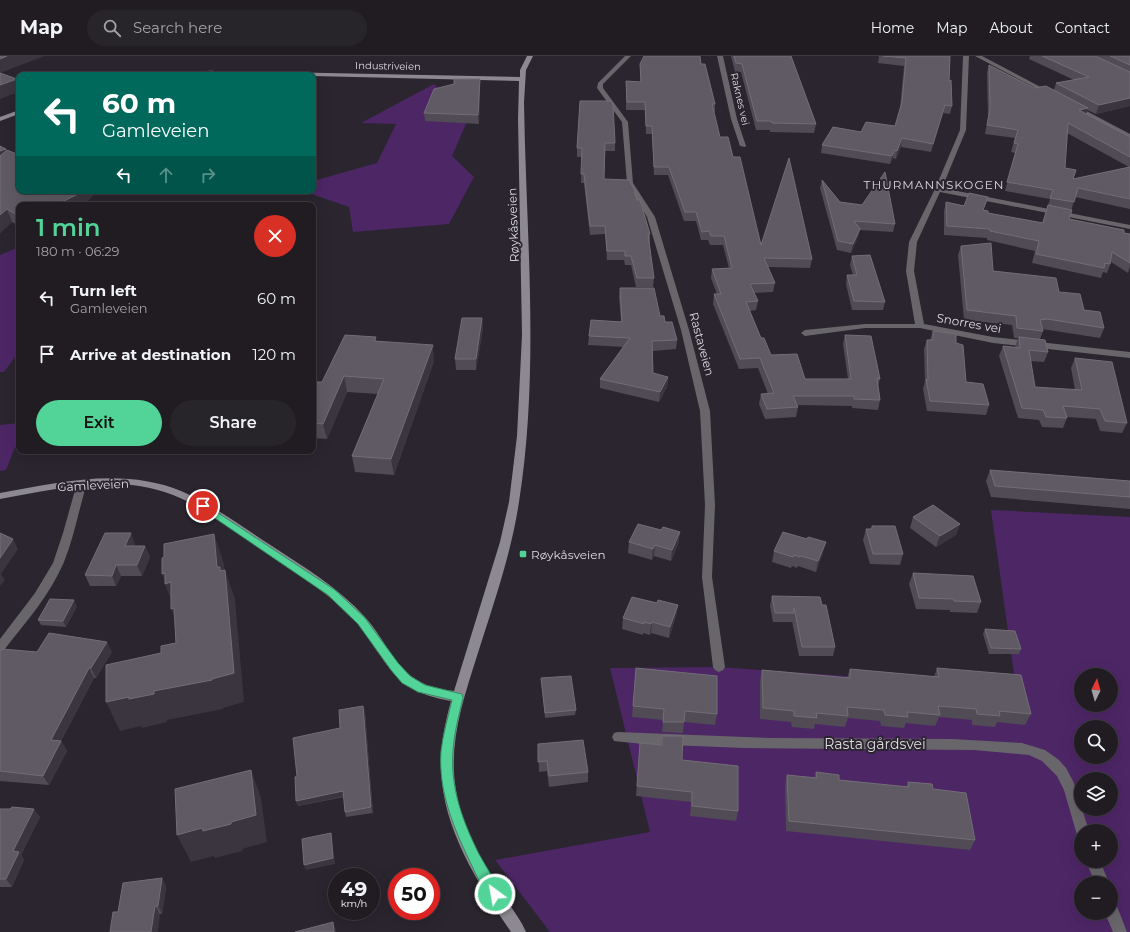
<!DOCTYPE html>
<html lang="en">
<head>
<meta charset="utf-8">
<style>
	:root { --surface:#201c22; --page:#28252a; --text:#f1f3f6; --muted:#a2a1a5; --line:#3d3a40; --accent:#52d397 }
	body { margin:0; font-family:Montserrat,sans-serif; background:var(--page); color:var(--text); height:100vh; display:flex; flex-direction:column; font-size:15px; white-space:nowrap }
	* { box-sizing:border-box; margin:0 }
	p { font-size:13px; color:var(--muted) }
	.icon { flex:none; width:22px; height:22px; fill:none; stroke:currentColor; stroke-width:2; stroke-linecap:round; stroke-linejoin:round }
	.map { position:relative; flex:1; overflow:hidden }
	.sheet { position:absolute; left:16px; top:146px; width:300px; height:252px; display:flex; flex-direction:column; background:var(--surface); border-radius:8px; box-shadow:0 4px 16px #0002,0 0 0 1px var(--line) }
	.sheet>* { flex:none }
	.top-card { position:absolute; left:16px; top:16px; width:300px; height:122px; border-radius:8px; box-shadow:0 4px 16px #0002,0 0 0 1px var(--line); background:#00695c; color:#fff; overflow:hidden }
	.needle { width:26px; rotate:5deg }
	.buttons { position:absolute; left:1074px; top:612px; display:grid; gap:8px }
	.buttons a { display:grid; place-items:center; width:44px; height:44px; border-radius:50%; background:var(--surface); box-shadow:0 4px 16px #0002,0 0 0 1px var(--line); font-size:20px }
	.speed { position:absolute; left:328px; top:812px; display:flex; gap:8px; font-size:20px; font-weight:700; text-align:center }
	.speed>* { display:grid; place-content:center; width:52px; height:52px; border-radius:50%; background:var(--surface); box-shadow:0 4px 16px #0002,0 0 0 1px var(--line); line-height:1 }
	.speed small { font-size:10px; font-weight:400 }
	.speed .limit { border:6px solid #d22; background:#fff; color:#111 }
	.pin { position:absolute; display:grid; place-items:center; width:34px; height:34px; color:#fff; margin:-17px; border:2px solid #fff; border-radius:50%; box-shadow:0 1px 4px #0007 }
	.me { position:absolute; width:44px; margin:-22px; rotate:328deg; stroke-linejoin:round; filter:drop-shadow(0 0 3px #0008) }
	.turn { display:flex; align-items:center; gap:14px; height:84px; padding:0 20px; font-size:18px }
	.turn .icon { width:52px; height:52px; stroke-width:2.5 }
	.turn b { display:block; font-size:28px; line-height:34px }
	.lanes { display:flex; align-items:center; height:38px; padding:0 20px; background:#0003; justify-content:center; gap:20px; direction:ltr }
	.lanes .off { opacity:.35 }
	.round { display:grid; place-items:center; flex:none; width:42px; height:42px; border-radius:21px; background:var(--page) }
	.head { display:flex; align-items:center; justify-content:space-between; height:68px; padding:0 20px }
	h1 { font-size:24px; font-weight:600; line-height:30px; color:var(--accent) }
	.cta { display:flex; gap:8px; margin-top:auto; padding:8px 20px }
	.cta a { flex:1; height:46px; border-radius:24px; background:var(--accent); color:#111; font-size:16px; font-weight:600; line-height:46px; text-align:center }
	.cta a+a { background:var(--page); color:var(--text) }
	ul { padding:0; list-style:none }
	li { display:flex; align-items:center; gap:12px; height:56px; padding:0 20px }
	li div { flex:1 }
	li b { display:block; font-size:15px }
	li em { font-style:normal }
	header { display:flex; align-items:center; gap:24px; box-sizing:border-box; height:56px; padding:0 20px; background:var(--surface); border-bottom:1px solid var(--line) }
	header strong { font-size:19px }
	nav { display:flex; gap:22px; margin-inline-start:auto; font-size:14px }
	.search { width:280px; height:36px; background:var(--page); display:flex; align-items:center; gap:10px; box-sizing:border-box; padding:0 14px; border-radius:22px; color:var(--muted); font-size:15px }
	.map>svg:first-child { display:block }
	.green { fill:#4d2666; fill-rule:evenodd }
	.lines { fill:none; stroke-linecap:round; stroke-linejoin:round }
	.street { fill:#68666a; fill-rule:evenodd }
	.secondary { fill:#8d8990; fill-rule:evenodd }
	.wall { fill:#504b54; fill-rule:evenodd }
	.shaded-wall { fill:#3a353e }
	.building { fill:#5f5a63; stroke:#736e76 }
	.route { fill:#52d397; stroke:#358962 }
	.poi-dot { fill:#52d397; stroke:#2a252e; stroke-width:1.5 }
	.labels { text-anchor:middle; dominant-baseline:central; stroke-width:4; stroke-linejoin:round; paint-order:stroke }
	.far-street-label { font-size:10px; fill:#dedbe0; stroke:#2a252e }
	.far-quarter-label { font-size:12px; letter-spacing:1px; fill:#dbd5e0; stroke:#2a252e }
	.street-label { font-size:12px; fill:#dedbe0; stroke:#2a252e }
	.poi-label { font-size:12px; fill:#dedbe0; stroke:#2a252e; text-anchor:start }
	.near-street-label { font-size:14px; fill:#dedbe0; stroke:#2a252e }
</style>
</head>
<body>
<header>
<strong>Map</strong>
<div class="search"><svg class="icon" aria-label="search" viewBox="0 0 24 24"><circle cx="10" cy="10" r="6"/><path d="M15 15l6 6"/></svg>Search here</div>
<nav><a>Home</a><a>Map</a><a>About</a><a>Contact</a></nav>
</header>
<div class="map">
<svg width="1130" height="876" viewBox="0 0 1130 876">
	<rect width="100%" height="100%" fill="#2a252e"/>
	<g class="green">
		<path d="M434 28 449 44 476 45 452 100 474 121 449 168 353 176 349 151 303 135H313V125L377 107 396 68 361 67Z"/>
		<path d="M19 191V296L4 316H0V199Z"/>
		<path d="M19 367V381L6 414 0 415V369Z"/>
		<path d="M991 454 1130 461V876H550L495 804 650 776 610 612 719 611 1016 632ZM1081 619H1111V649H1081ZM1081 671H1111V701H1081ZM1081 723H1111V753H1081ZM1081 775H1111V805H1081ZM1081 827H1111V857H1081Z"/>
	</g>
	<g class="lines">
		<g class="street">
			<path d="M625 0H631L603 28V32L628 66 633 127 655 161 689 274 710 355 715 449 712 521 725 611 723 614 719 616 715 614 713 611 702 521 705 449 700 355 681 274 647 161 627 127 622 66 597 32 598 27Z"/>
			<path d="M717 0H723L737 63 746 90 745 91 740 90 731 63Z"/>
			<path d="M963 0H969L966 74 942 132 1130 169V173L940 136 917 186 914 215 924 268 993 281 1130 296V302L993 287 920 272H865L805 280 801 277 805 274 865 268H915L906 215 909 186 935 133 960 74Z"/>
			<path d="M975 0H982L1052 37 1047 38Z"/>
			<path d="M1073 50H1077L1130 78V83L1073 52Z"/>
			<path d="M82 424 87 427C79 453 74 481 64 506 50 539 26 566 4 594L0 596V583L35 537 53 507 63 477 77 427Z"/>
			<path d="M618 676 770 682 952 683 1022 687 1045 694 1059 704 1066 712 1073 725 1080 744 1081 753H1082L1089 775H1081V781L1077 779 1064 734 1057 720 1042 705 1029 699 974 694 745 692 643 688 614 685 612 681 614 677Z"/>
			<path d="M1086 805H1100L1109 827H1095Z"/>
			<path d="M1111 846 1116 848 1127 876H1113L1105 857H1111Z"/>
		</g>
		<g class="secondary">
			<path d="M527 0H533L526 14 524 46C526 179 540 313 519 446 511 499 493 549 477 600 463 644 448 688 456 734 462 771 481 805 501 836 509 849 520 862 526 876H511C478 827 443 774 441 713 440 690 445 667 451 645 417 639 399 629 380 599 372 589 366 577 357 567 331 538 296 517 264 495 235 476 206 452 173 439 118 417 56 433 0 443V437C59 426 124 411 181 435 214 449 242 471 272 490 304 511 339 532 365 561 386 584 396 617 427 629 435 633 445 634 454 635L500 486 509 446 517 380 522 279 518 63 519 25 313 20V19H180L183 17 235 15 520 21V14Z"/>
			<path d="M19 54V58L0 65V61Z"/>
		</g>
	</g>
	<g class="wall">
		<path d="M731 0H791L816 68 814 77 770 76V74H756L741 16H735Z"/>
		<path d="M879 0H950L949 25 952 50 950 58 943 57 931 96 901 91 896 103 893 102 890 108 821 97 822 89 861 76 895 70 900 52 904 10 878 7Z"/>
		<path d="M1030 0H1130V50L1096 58 1087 54 1086 58 1130 81V153L1075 141 1069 163 1130 178V211L1128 217 1111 206 1107 217 1103 216 1101 222 1032 207 1035 195 987 184V182L944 179V155L946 146 984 154 988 157 1042 167 1050 143 1005 135 1015 97 1011 96 1015 82 985 78 988 61 987 17 989 9 1034 32 1054 34 1056 27 1074 24 1029 3ZM1067 77 1129 111 1073 123 1065 112Z"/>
		<path d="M640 8H701L715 48V56H714L720 81 733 101 761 189 812 203 810 212 768 211 775 227 773 236 754 237 758 245 756 254 750 255 761 282 771 299 805 323H848L843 288 845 279 880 323 878 330 880 344 878 354 852 352V350L797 349 798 351 796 361 765 363 759 348 761 338H768L758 312 739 313 713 248 714 238H717L711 222 712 213 729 212 723 189H710L708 184H701L696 165H684L668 119H654L652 78H646L645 54H626V25L640 26Z"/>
		<path d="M480 31 479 68 425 65 424 57Z"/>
		<path d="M611 45 615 87V95H605L604 123 637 144 650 178V187H649L654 222 653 231H636L631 209H625L624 204H607L605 178 590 179 584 127H581L582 101H577V92Z"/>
		<path d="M0 90 19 135H97L84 149H19V170L12 166 0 177Z"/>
		<path d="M822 124 840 146 895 168 893 176 859 174 858 181 851 197 837 194 820 132Z"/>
		<path d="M961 190 993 215 1059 236 1084 254 1104 272 1100 282 1042 273 1043 275 1040 283 1048 296 1044 306 1030 305 1035 331 1075 334 1071 312 1075 302 1127 367 1122 377 1100 375 1096 363 1067 361V362L1063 372 1042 371 1039 364 1018 362 999 300 1003 290 1015 291 1018 282H1014L1012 269 964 264 958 199Z"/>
		<path d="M852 200 885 246 883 254H852L846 228 847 219H853L850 209Z"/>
		<path d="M620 232 660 260 665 266 677 284 676 293 653 295V317L668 321 667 331 659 346 600 332V323L623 291 588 289 589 280 621 265 619 241Z"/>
		<path d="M482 262 483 272 476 314H456L455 303Z"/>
		<path d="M933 275 956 287 966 326 989 349 986 359 927 355 923 333 925 325 924 293 927 284H930Z"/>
		<path d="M376 281V285L434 305 394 419 355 416 352 400 378 338 347 336 327 383 313 382V332L322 326Z"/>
		<path d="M990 414 1130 425V453L991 441 986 425Z"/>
		<path d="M913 461 960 468 956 479 936 491 910 472Z"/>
		<path d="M872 470 903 498 900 509 870 508 863 484 866 473H871Z"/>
		<path d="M629 486H679L671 505 654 500 652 504 628 497Z"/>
		<path d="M135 488 134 490H145L150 501 142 520H121L116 530H90L85 519Z"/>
		<path d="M774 495 823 497 816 516 798 510 797 512 792 510 791 512 772 506Z"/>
		<path d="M913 517 981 546 977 557 950 556V554L916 553 909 528Z"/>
		<path d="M772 540 822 549 835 591 833 600H799L792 565V566H773L770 550Z"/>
		<path d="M657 547 678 549 676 560 669 582 651 577 650 579 643 577V579L622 573 623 562Z"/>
		<path d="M77 550 66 571 41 569 38 564Z"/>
		<path d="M985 573 1021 593 1019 598H989L983 578Z"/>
		<path d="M0 596H112L96 622H94L61 685 67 695 49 729 0 725Z"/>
		<path d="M636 612 717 658 715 669 684 666 683 677 662 676 663 664 632 661Z"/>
		<path d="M937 612 1031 658 1025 669 997 666 995 671 972 669V664L939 661 935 670 906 667 904 672 881 670 880 665 848 662 845 671 815 668 814 673 792 671 791 666 760 663V624L762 614 847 622 850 613 934 621Z"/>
		<path d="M541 622 576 654 575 659 545 662Z"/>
		<path d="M363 650 365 656 373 757 346 761 345 756 344 741 298 750 296 745 297 720 340 672Z"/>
		<path d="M662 680 682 704 738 755 736 765 690 760 691 746 636 740 640 687 661 689Z"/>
		<path d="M538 688 588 716V726L549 731 547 715 539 716Z"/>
		<path d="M816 716 839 724 906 731 908 726 975 784 970 794 786 775 785 729 787 719 814 722Z"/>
		<path d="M0 753 40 761 21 799 24 804 12 831H0Z"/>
		<path d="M162 822 166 831 162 858 118 856Z"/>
	</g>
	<g class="shaded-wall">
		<path d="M7 0H45L0 17V3Z"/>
		<path d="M17 23 19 29V36L0 43V29Z"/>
		<path d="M480 23V31L479 68 478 59Z"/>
		<path d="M1130 42V50L1096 58 1099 49Z"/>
		<path d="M945 49 943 57 931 96 933 88Z"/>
		<path d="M1088 52 1085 61 1079 54Z"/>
		<path d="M902 82 901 91 896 103 897 95Z"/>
		<path d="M6 93 11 106 0 111V95Z"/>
		<path d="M895 94 893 102 890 108 892 100Z"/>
		<path d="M81 135H97L84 149H56Z"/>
		<path d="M7 153 12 166 0 177V159Z"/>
		<path d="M860 173 858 181 851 197 853 188Z"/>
		<path d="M482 262 483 272 476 314V303Z"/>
		<path d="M433 289 434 305 394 419 391 403Z"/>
		<path d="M344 320 347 336 327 383 323 368Z"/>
		<path d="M668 321 667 331 659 346 660 336Z"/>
		<path d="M960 468 956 479 936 491 940 480Z"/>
		<path d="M680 476 679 486 671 505 672 494Z"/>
		<path d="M131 477 135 488 130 500 125 490Z"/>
		<path d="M214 478 224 508 226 529 225 514 235 543 244 646 223 652V653L167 664V666L142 672 141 670 120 675 106 646 212 623 217 511Z"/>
		<path d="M13 483 18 493 1 518 5 524 0 530V502Z"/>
		<path d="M826 486 823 497 816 516 818 505Z"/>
		<path d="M655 489 654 500 652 504 653 493Z"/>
		<path d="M145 490 150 501 142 520 137 509Z"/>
		<path d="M116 509 121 520 116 530 112 520Z"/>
		<path d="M165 517 171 526 176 557 165 528 166 527 162 518Z"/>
		<path d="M74 544 77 550 66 571 63 565Z"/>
		<path d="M678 549 676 560 669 582 670 571Z"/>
		<path d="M174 552 183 582 171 553Z"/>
		<path d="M652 566 651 577 650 579 651 568Z"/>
		<path d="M107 586 112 596 96 622 91 612Z"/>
		<path d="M89 612 94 622 56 694 51 684Z"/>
		<path d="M363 650 365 656 373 757 371 751Z"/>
		<path d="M61 685 67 695 49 729 43 720Z"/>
		<path d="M251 714 261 742 267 786 242 793V795L215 802 214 800 191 806 177 779 202 772 231 766Z"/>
		<path d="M343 735 345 740 298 750 296 745Z"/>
		<path d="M34 753 40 761 21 799 24 804 12 831 6 823 13 795Z"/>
		<path d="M331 777 332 782 335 808 306 814 304 809Z"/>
		<path d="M162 822 166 831 162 858 158 850Z"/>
		<path d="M155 850 160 859 158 876H151Z"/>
		<path d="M333 866 336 874V876H334Z"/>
	</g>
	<g class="building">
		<path d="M0 0H7L0 3Z"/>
		<path d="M644 0H700L701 8H705L715 48H712L720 81H728L733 101H740L761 189 789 102 812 203 764 202 775 227 750 228 758 245 746 246 761 282H764L771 299 797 298 805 323H851L845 279 871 280 880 323 877 322 880 344 854 343V340H793L798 351 767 353 761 338 774 337 760 302 740 303 714 238H721L712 213 732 212 724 180H711L709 175 702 176 696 156H685L669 111H654L652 70H646L645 46H627L626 25 641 26 640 8Z"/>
		<path d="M734 0H791L816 68 772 67 771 65H757L742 8 736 7Z"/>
		<path d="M883 0H950L949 25 951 24 952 50 945 49 933 88 902 82 897 95 895 94 892 100 822 89 833 71 861 76 866 66 895 70 902 46 906 2Z"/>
		<path d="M1042 0H1095L1130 16V42L1099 49 1056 27 1089 21Z"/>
		<path d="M1110 0H1130V9Z"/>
		<path d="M989 9 1034 32 1046 30 1088 52 1079 54 1130 81V101L1068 67 1065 112 1076 114 1073 123 1130 111V143L1078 132 1074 146 1050 142 1053 134 1007 126 1018 88 1014 87 1018 74 987 69 990 53Z"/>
		<path d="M213 15 212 19H172V18Z"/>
		<path d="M0 17 17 23 0 29Z"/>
		<path d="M454 23H480L478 59 424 57 434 33 454 28Z"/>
		<path d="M580 45H611L613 48 615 87H605L604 123 629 124 634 133 637 144H640L650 178H648L654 222H637L631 200H625V195H607L605 170H590L584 118H581L582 92H577Z"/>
		<path d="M0 90 6 93 0 95Z"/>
		<path d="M7 94 19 99V135H81L78 138 56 149H19V160L7 153 0 159V100Z"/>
		<path d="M885 116 895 168 854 165 860 173 853 188 838 185 822 124 840 146 862 149Z"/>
		<path d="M969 137 988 141 983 154 988 155V157L1043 167 1048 149 1072 154 1069 163 1124 174V177L1130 178V207L1112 196 1110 208 1105 207 1104 212 1036 198 1039 185 990 175V173L947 170 946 146 964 150Z"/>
		<path d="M991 187 993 215 1056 222 1059 236 1080 238 1084 254 1100 256 1104 272 1047 263 1040 264 1043 275 1017 272 1016 260 967 254 961 190Z"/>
		<path d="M870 199 885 246 854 245 847 219H857L852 200Z"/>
		<path d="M620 232H654L660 260H664L665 266H672L677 284 652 285 653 317 668 321 660 336 600 323 630 282 589 280 591 264 622 266Z"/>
		<path d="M462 262H482L476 303H455Z"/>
		<path d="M933 275 956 278V287L963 289 966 326 983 328 989 349 930 345 926 323 928 324 927 284H933Z"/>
		<path d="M345 279 376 281 374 285 433 289 391 403 352 400 384 323 344 320 323 368 313 367V332L316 326H322Z"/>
		<path d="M1019 281 1045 284 1048 296 1029 294 1035 331 1082 334 1075 302 1112 306 1127 367 1105 365 1100 353 1063 350 1067 362 1046 361 1043 354 1022 352 1003 290 1020 292Z"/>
		<path d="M990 414 1130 425V441L995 430Z"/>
		<path d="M933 449 960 468 940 480 913 461Z"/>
		<path d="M638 468 661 474 663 471 680 476 672 494 655 489 653 493 629 486Z"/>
		<path d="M872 470H895L903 498H873L866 473H872Z"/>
		<path d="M783 476 807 483 808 481 826 486 818 505 801 500 800 501 794 499 793 501 774 495Z"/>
		<path d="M0 477 13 483 0 502Z"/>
		<path d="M105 477H131L125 490H145L137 509H116L112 520 85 519Z"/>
		<path d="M214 478 217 511H220V515L225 514 234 617 212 623V624L154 635V638L129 643V641L106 646V609L161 597V590L176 587 174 552 171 553V526L165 528V517L162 518V502L164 501V488Z"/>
		<path d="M913 517 973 520 981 546 954 545V543L919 542Z"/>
		<path d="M772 540 820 541 822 549H826L835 591H802L794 552V557H775Z"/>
		<path d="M632 541 657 547 658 544 678 549 670 571 652 566 651 568 644 566V568L623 562Z"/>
		<path d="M50 543 74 544 63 565 38 564Z"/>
		<path d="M985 573 1015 575 1021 593 991 592Z"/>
		<path d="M49 577 107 586 91 612H89L51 684 61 685 43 720 0 715V596L2 593 37 596Z"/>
		<path d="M636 612 717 620V658L685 655 684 666H663L664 653 633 650Z"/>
		<path d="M937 612 1021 619 1031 658 999 655 1000 660 977 658 976 653 938 650 940 659 907 656 908 661 885 659 884 654 847 651 848 660 816 657 817 662 794 660V655L763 652 762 614 850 622V613L939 621Z"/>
		<path d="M571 620 576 654 545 657 541 622Z"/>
		<path d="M363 650 371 751 345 756 343 735 296 745 295 721 297 720 293 682 340 672 339 654Z"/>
		<path d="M662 680H683L682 704 738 710V755L692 750V736L637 730 640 687 662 689Z"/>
		<path d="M583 684 588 716 549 720 547 705 538 706V688Z"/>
		<path d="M251 714 256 759 231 766V768L203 775 202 772 177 779 175 733Z"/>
		<path d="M816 716 839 719V724L909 731 908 726 932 728 933 733 966 737 975 784 789 765 787 719 817 722Z"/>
		<path d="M12 751 34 753 13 795 19 796 6 823H0V753H10Z"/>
		<path d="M331 777 333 802 304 809 302 783Z"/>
		<path d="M162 822 158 850H155L151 876H110L113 856H118L123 827Z"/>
		<path d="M333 866 334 876H295Z"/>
	</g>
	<path class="route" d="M203 447 335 534 365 562 398 607 410 620 425 629 462 638 463 642C459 659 454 677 453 695 450 732 463 766 479 798 486 811 495 824 501 838L499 842 495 844C484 840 478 822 473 812 455 775 438 737 441 695 443 678 448 661 452 644L418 636 402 627 391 614 358 568 328 539 200 452 198 450 200 448Z"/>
	<rect class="poi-dot" x="519" y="494" width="8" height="8" rx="2"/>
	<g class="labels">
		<g class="far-street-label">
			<text transform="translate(388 10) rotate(1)">Industriveien</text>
			<text transform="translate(740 43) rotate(77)">Raknes vei</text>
		</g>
		<g class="far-quarter-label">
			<text x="934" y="128">THURMANNSKOGEN</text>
		</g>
		<g class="street-label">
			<text transform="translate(513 169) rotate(-92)">Røykåsveien</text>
			<text transform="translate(969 267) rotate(10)">Snorres vei</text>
			<text transform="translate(702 288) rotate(75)">Rastaveien</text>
			<text transform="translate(93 429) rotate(-3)">Gamleveien</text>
		</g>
		<g class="poi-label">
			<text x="531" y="498">Røykåsveien</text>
		</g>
		<g class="near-street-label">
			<text x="875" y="688">Rasta gårdsvei</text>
		</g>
	</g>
</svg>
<div class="buttons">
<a><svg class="needle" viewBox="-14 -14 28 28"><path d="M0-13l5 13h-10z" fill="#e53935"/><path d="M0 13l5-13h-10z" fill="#a2a1a5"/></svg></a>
<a><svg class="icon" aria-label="search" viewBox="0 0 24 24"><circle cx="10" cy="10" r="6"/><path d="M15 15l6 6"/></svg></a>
<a><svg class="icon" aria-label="layers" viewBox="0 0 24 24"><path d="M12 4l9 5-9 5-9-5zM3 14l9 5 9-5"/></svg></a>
<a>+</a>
<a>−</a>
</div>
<div class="speed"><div>49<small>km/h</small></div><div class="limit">50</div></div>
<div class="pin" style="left:203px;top:450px;background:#d93025"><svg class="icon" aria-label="arrive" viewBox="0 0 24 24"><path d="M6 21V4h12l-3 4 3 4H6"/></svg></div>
<svg class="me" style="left:495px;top:838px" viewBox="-20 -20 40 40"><circle r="17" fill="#52d397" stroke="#fff" stroke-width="3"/><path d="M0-11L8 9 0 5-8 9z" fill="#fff"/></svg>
<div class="top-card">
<div class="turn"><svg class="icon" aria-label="left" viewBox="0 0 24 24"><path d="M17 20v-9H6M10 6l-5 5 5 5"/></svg><div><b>60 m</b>Gamleveien</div></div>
<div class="lanes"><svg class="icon" aria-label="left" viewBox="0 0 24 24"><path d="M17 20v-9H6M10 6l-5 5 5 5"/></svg><svg class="icon off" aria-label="ahead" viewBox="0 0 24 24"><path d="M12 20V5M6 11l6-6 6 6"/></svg><svg class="icon off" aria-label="right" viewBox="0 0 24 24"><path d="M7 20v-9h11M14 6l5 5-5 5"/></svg></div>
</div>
<section class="sheet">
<div class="head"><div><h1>1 min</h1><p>180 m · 06:29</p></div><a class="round" style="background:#d93025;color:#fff"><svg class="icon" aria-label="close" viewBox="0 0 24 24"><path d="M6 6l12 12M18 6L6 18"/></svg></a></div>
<ul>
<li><svg class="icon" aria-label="left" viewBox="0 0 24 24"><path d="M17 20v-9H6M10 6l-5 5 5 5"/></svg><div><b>Turn left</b><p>Gamleveien</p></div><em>60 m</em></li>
<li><svg class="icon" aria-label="arrive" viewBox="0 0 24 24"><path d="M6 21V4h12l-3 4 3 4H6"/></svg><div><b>Arrive at destination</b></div><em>120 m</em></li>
</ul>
<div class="cta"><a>Exit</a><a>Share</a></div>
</section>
</div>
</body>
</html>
